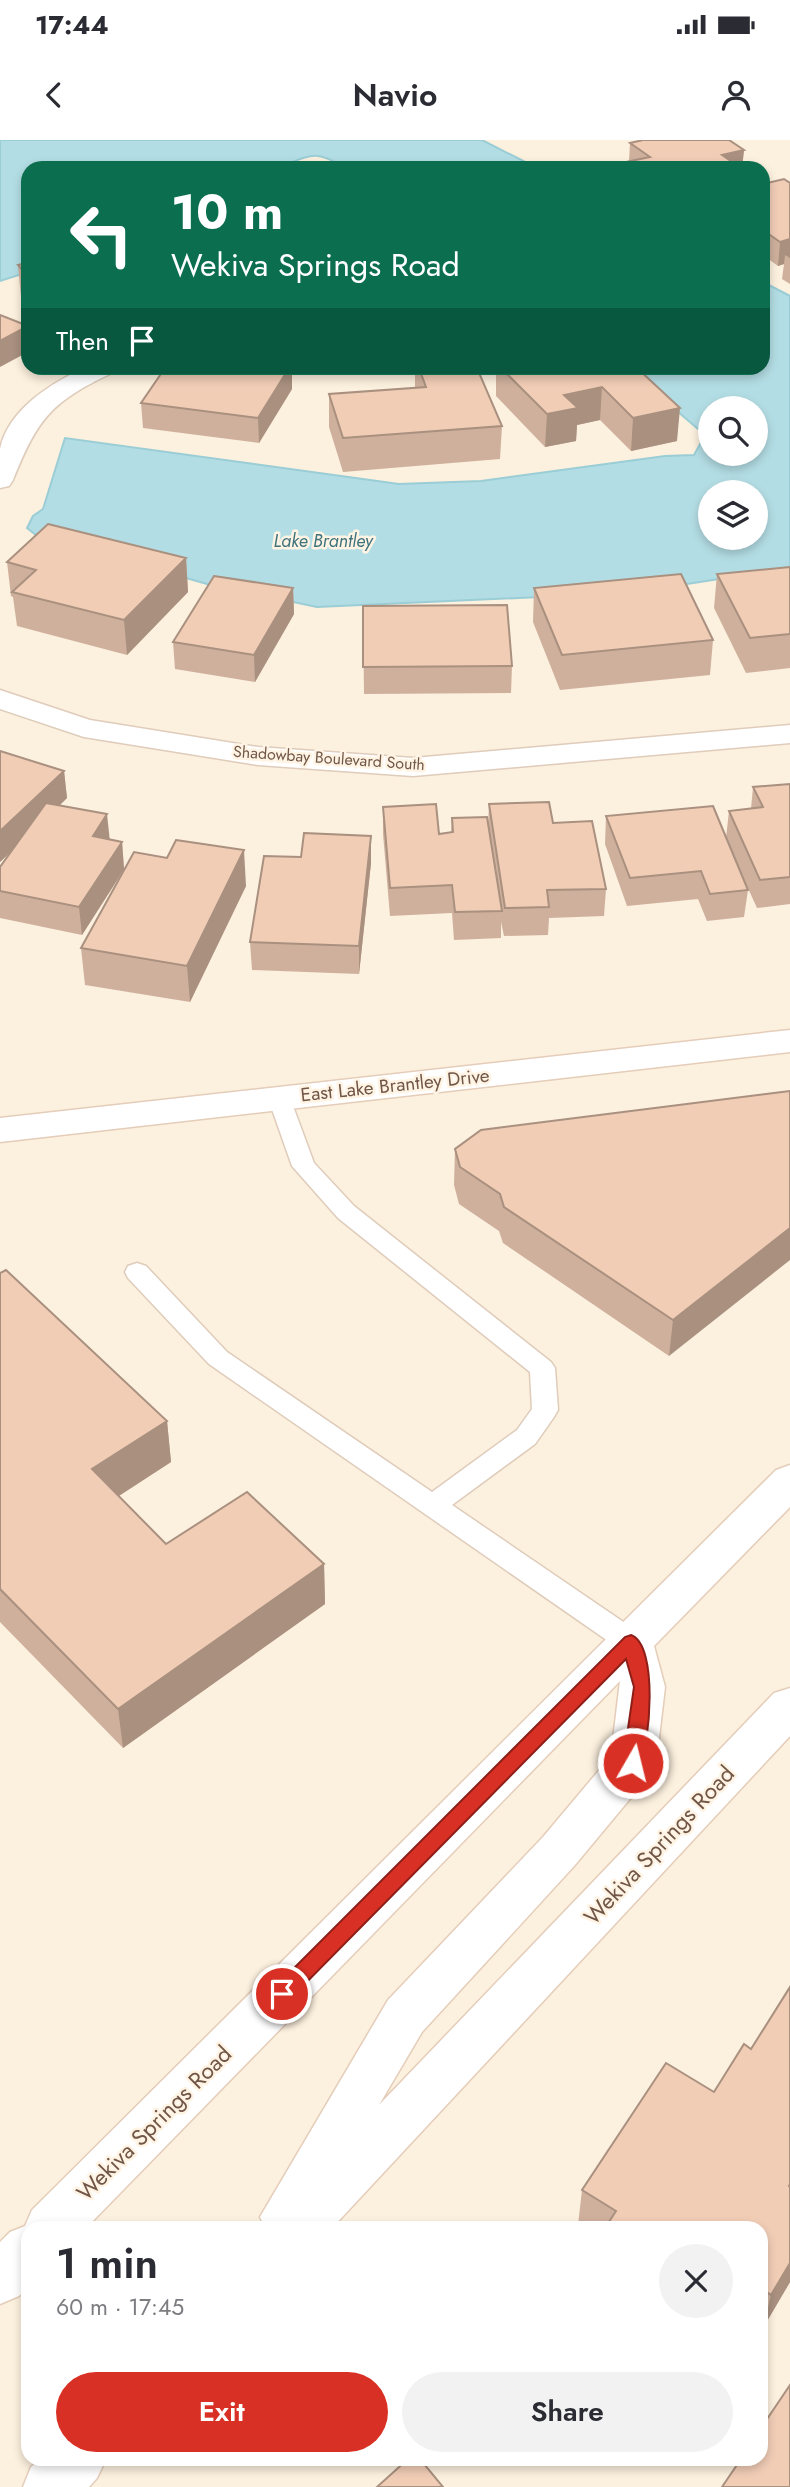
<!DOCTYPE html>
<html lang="en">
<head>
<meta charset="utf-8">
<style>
	:root { --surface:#fff; --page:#f2f2f3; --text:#2b2b33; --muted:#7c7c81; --accent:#d93025 }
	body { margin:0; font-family:Jost,sans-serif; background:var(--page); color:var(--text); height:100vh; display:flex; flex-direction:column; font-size:26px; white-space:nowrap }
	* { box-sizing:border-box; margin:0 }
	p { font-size:23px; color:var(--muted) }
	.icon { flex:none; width:38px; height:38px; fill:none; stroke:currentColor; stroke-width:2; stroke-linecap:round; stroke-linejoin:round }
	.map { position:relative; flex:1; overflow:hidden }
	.drawer { position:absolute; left:21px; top:2081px; width:747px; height:245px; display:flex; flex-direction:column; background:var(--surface); border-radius:21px; box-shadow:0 4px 10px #0003 }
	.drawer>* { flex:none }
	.top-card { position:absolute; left:21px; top:21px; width:749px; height:214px; border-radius:21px; box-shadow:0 4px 10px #0003; background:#0b6e4f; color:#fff; overflow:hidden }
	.controls { position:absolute; left:698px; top:256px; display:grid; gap:14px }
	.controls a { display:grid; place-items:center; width:70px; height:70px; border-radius:50%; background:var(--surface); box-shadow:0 4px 10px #0003; font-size:35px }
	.pin { position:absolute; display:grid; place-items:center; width:60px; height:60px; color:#fff; margin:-30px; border:4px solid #fff; border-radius:50%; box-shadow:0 2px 7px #0007 }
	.me { position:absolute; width:77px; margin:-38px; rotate:8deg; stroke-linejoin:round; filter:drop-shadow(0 0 5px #0008) }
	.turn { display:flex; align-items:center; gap:24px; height:147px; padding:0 35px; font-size:32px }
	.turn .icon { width:91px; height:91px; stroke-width:2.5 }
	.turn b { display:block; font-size:49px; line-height:60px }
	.then { display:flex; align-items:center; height:66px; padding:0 35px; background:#0003; gap:14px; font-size:26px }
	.round { display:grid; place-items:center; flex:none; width:74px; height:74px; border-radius:37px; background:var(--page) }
	.overview { display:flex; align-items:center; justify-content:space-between; height:119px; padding:0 35px }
	h1 { font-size:42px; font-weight:600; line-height:52px }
	.primary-button { display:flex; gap:14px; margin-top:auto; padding:14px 35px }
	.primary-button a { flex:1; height:80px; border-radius:42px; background:var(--accent); color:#fff; font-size:28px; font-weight:600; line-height:80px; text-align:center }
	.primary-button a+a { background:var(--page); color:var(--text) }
	.status { display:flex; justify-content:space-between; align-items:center; height:49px; padding:0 35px; background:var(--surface); direction:ltr }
	.status svg { height:19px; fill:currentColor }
	header { display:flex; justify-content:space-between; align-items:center; height:91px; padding:0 35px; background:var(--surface); font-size:32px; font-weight:600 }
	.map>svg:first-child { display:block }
	.water { fill:#b3dde4; stroke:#9acdd6; stroke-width:2; fill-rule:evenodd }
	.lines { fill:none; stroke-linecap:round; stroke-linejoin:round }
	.lane-casing { stroke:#dfccbb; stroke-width:3 }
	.street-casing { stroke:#dfccbb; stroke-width:3 }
	.secondary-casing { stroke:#e4cdb9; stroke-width:3 }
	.lane { fill:#fff; fill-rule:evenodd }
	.street { fill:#fff; fill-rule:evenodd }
	.secondary { fill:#fff; fill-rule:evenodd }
	.wall { fill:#cfb09d }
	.shaded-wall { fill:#a9907f }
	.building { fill:#f1cdb6; stroke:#a9907f; stroke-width:2 }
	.route { fill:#d93025; stroke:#8d1f18; stroke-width:2 }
	.labels { text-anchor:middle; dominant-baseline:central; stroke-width:5; stroke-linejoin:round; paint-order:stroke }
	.far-street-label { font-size:16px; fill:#715647; stroke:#fff4e4 }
	.far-water-label { font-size:18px; font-style:italic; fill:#3e737e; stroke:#fff4e4 }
	.street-label { font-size:19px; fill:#715647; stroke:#fff4e4 }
	.near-street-label { font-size:23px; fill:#715647; stroke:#fff4e4 }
</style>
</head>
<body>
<div class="status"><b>17:44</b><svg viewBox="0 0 49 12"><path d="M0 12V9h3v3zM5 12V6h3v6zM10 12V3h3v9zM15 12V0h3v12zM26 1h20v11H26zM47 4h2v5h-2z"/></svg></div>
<header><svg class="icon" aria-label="back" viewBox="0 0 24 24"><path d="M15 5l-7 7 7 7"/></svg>Navio<svg class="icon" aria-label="person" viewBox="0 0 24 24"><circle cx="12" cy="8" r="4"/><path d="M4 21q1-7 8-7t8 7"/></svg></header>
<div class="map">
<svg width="790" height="2347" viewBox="0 0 790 2347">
	<rect width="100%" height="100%" fill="#fcf0de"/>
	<g class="water">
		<path d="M0 0H482L537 28H345C314 8 310 16 277 28H28V132L0 141Z"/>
		<path d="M763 142 790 156V428L629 453 317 467 207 444 36 395 27 388 33 376 43 369 65 298 399 344 481 341 665 316 694 315 705 295 627 228H763ZM710 268H756V313H710ZM710 352H756V397H710Z"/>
	</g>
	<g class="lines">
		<defs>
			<path id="lane" d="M279 951 287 953 290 958 314 1023 354 1066 551 1222 555 1228 558 1270 554 1277 535 1304 452 1365 641 1494 645 1502 641 1510 631 1513 621 1510 209 1224 128 1138 125 1132 128 1126 137 1123 146 1126 227 1212 432 1352 517 1290 532 1269 530 1232 338 1078 292 1026 268 958 271 953Z"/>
			<g id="street">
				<path d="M84 228H115L112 233C51 262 38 278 13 340L9 346 0 348C0 336 0 321 0 309 8 270 51 243 84 228Z"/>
				<path d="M0 550 90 580 258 607 413 618 790 585V603L413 636 258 625 84 597 0 569Z"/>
			</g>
			<g id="secondary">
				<path d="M790 890V912L0 1002V978Z"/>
				<path d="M790 1325V1367L654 1506 665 1547 656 1623 649 1636 575 1725 422 1892 379 1965 774 1553 790 1548V1596L332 2088H265L260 2077 388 1860 543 1697 611 1616 620 1541 86 2088H28V2147L19 2156 0 2164V2102L10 2092 25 2086 32 2070 776 1330Z"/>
				<path d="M40 2319H106L97 2338 89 2347H23L31 2327Z"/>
			</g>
		</defs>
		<use href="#lane" class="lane-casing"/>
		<use href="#street" class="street-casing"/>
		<use href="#secondary" class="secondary-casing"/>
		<use href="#lane" class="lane"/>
		<use href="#street" class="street"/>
		<use href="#secondary" class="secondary"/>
	</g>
	<g class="wall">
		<path d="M630 3 744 10 742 28H626V22L629 21Z"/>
		<path d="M790 43V144L782 139 784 124 778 126 763 115V44Z"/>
		<path d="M28 123V165L21 157 18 125Z"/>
		<path d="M415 228H477L502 286 500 319 343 332 329 287V254L415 248Z"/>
		<path d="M496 228H637L677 301 631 311 600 280 577 285 576 301 545 307 496 256Z"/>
		<path d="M292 249 259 303 143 288 141 263Z"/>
		<path d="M186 418 188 452 127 515 17 486 13 457 11 456 7 422Z"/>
		<path d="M790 427V528L746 533 714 468 717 434Z"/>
		<path d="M293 448 294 474 255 542 175 529 173 502Z"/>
		<path d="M534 448 713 500 710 535 560 550 533 482Z"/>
		<path d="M363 466 512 526 511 553 364 554Z"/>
		<path d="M0 611 64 631 67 658 60 665 110 699 122 702 124 729 246 746 190 862 85 845 81 808 124 730 82 795 0 778V727L11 712 0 722Z"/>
		<path d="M790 644V764L757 768 732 713 748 750 744 777 707 781 698 759 627 766 605 704 606 676 726 698 729 671 751 669 753 647Z"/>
		<path d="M489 664 553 683 606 749 604 776 549 778 548 795 504 796 501 782V798L454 800 452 773 390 776 383 694V667L439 694 451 693 452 678 488 686Z"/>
		<path d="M371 723 359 834 252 830 250 802Z"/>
		<path d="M790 951 669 1216 503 1103 499 1091 459 1064 454 1045 455 1009Z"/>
		<path d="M0 1133 167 1281 171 1322 119 1356 166 1404 324 1424 325 1464 123 1608 0 1482Z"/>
		<path d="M790 1847V2142L763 2188 761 2187V2088H583L578 2085 582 2050 714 1952 751 1909Z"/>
	</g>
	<g class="shaded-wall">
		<path d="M744 10 742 28H720L722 15Z"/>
		<path d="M790 99V118L785 115 784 124 778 126 780 102Z"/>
		<path d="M28 186V212L0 227V201Z"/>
		<path d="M289 228H292V249L259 303 258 278Z"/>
		<path d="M602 247 600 280 577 285 576 301 545 307 547 274 564 255Z"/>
		<path d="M680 268 677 301 631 311 633 278Z"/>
		<path d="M186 418 188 452 127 515 124 480Z"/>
		<path d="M293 448 294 474 255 542 254 515Z"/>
		<path d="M64 631 67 658 0 722V691Z"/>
		<path d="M107 674 110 702 93 696Z"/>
		<path d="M371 696V723L359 834V806Z"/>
		<path d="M122 702 124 729 82 795 79 767Z"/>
		<path d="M244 710 246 746 190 862 187 826Z"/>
		<path d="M790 1088V1120L669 1216 673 1180Z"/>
		<path d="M167 1281 171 1322 97 1370 92 1329Z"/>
		<path d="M324 1424 325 1464 123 1608 118 1569Z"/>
		<path d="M790 2123V2142L763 2188 771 2155Z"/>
	</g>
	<g class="building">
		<path d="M643 0H729L744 10 722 15 741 28H635L626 22 650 17 630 3Z"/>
		<path d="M784 39 790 43V99L780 102 763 90V44Z"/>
		<path d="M28 123V137L18 125Z"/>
		<path d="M0 175 28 186 0 201Z"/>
		<path d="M165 228H177L216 232 219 228H289L258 278 141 263Z"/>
		<path d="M419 228H477L502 286 343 298 329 254 426 247Z"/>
		<path d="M501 228H637L680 268 633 278 602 247 564 255 578 268 547 274Z"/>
		<path d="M48 384 186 418 124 480 12 452 36 430 7 422Z"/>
		<path d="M790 427V494L750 498 717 434Z"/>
		<path d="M681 434 713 500 562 515 534 448Z"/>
		<path d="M214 436 293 448 254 515 173 502Z"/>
		<path d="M507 465 512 526 363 527V466Z"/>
		<path d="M0 611 64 631 0 691Z"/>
		<path d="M790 644V737L760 740 729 671 763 667 753 647Z"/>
		<path d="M549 662 553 683 592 681 606 749 547 750 549 767 505 768 489 664Z"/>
		<path d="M46 663 107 674 93 696 122 702 79 767 0 751V727Z"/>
		<path d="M436 664 439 694 453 692 452 678 487 677 502 771 455 772 452 745 390 748 383 667Z"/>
		<path d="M713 666 748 750 710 754 701 731 630 738 606 676Z"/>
		<path d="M304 693 371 696 359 806 250 802 264 716 301 717Z"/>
		<path d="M176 700 244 710 187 826 81 808 134 712 167 718Z"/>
		<path d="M790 951V1088L673 1180 504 1067 500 1054 460 1027 455 1009 481 990Z"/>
		<path d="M6 1130 167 1281 92 1329 166 1404 247 1352 324 1424 118 1569 0 1449V1133Z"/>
		<path d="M790 1847V2044L789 2046 790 2047V2123L771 2155 761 2148V2088H605L616 2071 582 2050 666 1923 714 1952 744 1904 751 1909Z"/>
		<path d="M790 2245V2347H722L741 2319H761V2288Z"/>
		<path d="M408 2319H420L443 2347H377Z"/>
	</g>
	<path class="route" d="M631 1495C659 1505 650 1606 639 1628H626L623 1623 634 1547 626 1519 289 1860 282 1863 275 1860 272 1854 275 1847 625 1497Z"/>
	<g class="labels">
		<g class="far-street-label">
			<text transform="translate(329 618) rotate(4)">Shadowbay Boulevard South</text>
		</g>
		<g class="far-water-label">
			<text x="323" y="401">Lake Brantley</text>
		</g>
		<g class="street-label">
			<text transform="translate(395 945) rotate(-6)">East Lake Brantley Drive</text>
		</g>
		<g class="near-street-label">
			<text transform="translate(659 1705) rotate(-47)">Wekiva Springs Road</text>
			<text transform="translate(154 1983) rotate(-45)">Wekiva Springs Road</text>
		</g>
	</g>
</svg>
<div class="controls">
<a><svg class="icon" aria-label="search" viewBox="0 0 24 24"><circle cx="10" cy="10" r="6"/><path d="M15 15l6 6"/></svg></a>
<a><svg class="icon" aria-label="layers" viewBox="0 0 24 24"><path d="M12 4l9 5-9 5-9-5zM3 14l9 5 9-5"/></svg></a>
</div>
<div class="pin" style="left:282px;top:1854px;background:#d93025"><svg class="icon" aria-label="arrive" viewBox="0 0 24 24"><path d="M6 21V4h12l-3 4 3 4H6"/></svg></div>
<svg class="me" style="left:633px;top:1623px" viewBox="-20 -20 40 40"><circle r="17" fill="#d93025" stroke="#fff" stroke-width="3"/><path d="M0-11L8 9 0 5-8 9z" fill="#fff"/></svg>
<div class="top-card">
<div class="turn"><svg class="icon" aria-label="left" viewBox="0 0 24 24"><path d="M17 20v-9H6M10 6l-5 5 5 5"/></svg><div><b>10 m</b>Wekiva Springs Road</div></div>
<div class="then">Then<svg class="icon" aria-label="arrive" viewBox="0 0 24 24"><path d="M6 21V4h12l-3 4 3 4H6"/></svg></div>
</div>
<section class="drawer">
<div class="overview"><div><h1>1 min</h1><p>60 m · 17:45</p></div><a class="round"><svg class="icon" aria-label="close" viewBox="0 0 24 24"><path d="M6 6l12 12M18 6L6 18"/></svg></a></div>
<div class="primary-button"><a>Exit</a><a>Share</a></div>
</section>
</div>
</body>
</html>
